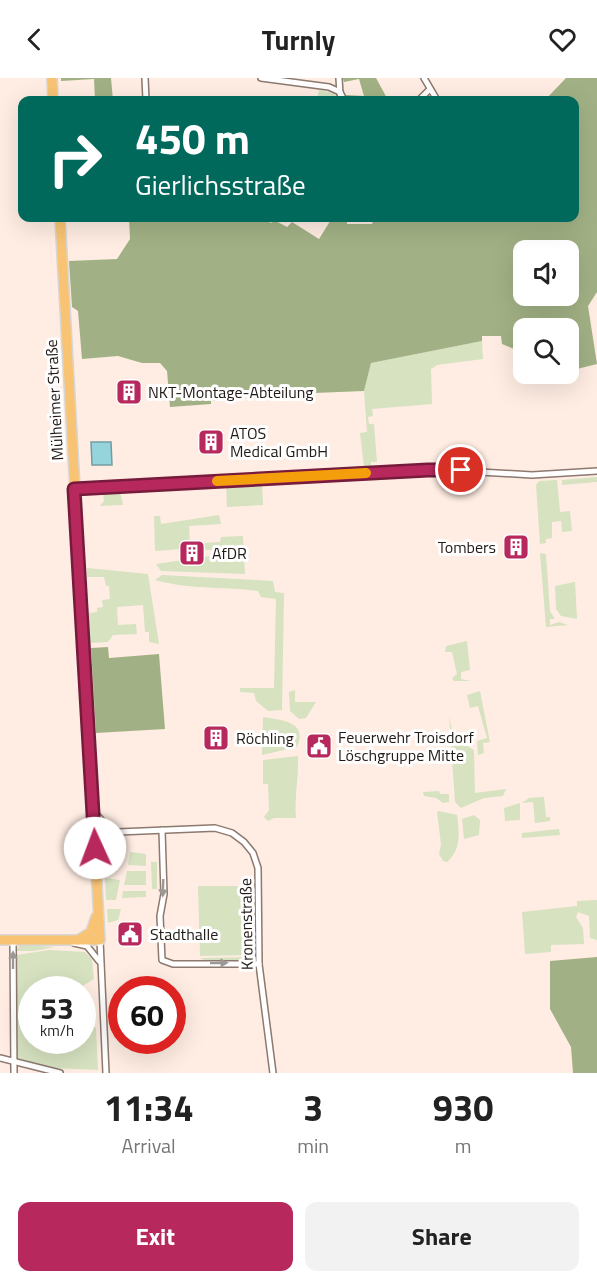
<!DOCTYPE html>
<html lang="en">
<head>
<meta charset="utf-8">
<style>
	:root { --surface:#fff; --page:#f2f2f2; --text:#222; --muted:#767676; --accent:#b7295c }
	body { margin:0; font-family:"Titillium Web",sans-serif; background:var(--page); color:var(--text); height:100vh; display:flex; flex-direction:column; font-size:22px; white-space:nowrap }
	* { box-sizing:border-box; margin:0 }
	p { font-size:20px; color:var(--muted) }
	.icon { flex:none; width:33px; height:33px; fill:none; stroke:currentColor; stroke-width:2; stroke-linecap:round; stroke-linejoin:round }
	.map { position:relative; height:995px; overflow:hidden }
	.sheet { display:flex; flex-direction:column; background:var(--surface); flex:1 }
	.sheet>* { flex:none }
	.banner { position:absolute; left:18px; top:18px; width:561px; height:126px; border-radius:12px; box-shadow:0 6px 24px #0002; background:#00695c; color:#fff; overflow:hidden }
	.tools { position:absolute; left:513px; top:162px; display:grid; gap:12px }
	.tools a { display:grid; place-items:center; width:66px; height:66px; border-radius:12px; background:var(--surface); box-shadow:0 6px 24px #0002; font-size:30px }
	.speed { position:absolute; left:18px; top:898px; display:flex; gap:12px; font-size:30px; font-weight:700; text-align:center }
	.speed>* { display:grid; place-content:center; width:78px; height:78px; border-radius:50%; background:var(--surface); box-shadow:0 6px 24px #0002; line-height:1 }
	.speed small { font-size:15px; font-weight:400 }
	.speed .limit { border:9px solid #d22; background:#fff; color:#111 }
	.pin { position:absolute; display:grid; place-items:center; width:51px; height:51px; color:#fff; margin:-26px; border:3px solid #fff; border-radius:50%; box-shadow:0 2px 6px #0007 }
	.me { position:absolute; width:66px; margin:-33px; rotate:358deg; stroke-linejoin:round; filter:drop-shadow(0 0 4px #0008) }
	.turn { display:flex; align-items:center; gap:21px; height:126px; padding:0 18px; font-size:27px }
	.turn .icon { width:78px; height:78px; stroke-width:2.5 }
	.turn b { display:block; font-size:42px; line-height:51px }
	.eta { display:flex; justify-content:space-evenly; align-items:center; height:102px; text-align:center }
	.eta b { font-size:36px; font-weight:700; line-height:42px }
	.button { display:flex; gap:12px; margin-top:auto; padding:12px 18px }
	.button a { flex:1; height:69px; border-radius:12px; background:var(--accent); color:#fff; font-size:24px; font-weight:700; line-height:69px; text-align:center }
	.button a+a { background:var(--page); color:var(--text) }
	header { display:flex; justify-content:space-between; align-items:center; height:78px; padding:0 18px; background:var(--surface); font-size:27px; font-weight:700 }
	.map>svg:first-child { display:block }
	.green { fill:#d6e2c0 }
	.forest { fill:#a2b185; fill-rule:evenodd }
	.water { fill:#96d4dc; stroke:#739ca1; stroke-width:1.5 }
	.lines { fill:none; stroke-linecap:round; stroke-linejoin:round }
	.minor-casing { stroke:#8d796e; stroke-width:8 }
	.primary-casing { stroke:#d7d6d5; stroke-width:12 }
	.minor { stroke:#fff; stroke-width:5 }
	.primary { stroke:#f8c474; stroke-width:9 }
	.oneway { fill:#9c9896 }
	.route-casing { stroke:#771b3c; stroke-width:15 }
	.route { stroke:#b7295c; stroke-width:10 }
	.slow { stroke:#f59e0b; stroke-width:10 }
	.labels { text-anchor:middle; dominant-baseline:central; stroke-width:6; stroke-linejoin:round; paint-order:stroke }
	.poi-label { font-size:16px; fill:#221a16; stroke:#fefefe; text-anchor:start }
	.street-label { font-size:16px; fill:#221a16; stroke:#fefefe }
</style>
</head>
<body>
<header><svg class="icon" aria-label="back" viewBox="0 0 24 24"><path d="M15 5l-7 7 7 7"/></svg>Turnly<svg class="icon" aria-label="heart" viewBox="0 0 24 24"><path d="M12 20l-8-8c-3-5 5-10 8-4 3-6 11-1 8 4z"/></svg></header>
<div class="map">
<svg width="597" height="995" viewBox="0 0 597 995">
	<rect width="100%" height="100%" fill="#ffede3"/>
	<g class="green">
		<path d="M319 12 333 15 339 22H317Z"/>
		<path d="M482 263 483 281 437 287 431 291 432 326 372 331 373 338 368 339 369 346H374L377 384H371V389H364L360 355 367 354 364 313 371 285Z"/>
		<path d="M597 399V404L562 407V402Z"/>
		<path d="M557 402 560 434 570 433 572 453 562 454 561 443 552 444V460L546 461V465L540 466 536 407 539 403Z"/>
		<path d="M262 406 263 427 227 429 226 408Z"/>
		<path d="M120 413 123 427 100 428 104 423 103 415Z"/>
		<path d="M219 437 221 446 189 448 190 466 220 464 221 459 243 458 245 496 161 493 156 486 217 477V472H206L205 469 155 473 154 438H160L161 446Z"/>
		<path d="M540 475 546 476 550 533 555 541H550V547L559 544 568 547 546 549Z"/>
		<path d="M87 490 148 496 159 566 149 564V554H145L143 527 117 529 118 547 136 546 137 556 113 557 108 564 90 565 89 535 97 534V530L103 529 102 522 110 521 109 508H106L104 499H87Z"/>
		<path d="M162 497 273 503 275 514 284 515 282 632 268 633 256 623 254 615 240 614V610H274L276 521 261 519 258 513C221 508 191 512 155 502Z"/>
		<path d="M575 504 577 541 561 538 556 531 555 508Z"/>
		<path d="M467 563 470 592 461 594V601L471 603H454L452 600 457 596 452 574H445L446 568Z"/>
		<path d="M295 612V624H316L306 640 299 641 290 633 289 614Z"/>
		<path d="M480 613 490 664 483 665 484 675 478 677 477 663 487 660 478 628 470 630 467 617Z"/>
		<path d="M449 638 455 667 464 666 474 672 475 715 506 711 503 718 484 720 461 730 455 724Z"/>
		<path d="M263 639C280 642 309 643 297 669L262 677Z"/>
		<path d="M298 678C299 700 294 718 296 740H274L268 743 264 739 269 732 268 706H263V682Z"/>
		<path d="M439 713 440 716H449V724L443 725 436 720 424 718 423 714Z"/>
		<path d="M544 719 546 739H550V743L535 745 533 724 522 725 529 720Z"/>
		<path d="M520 725V742L505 743 504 730Z"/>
		<path d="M439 733 457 737C459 753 462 771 447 784L443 783 439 776 441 766 437 734Z"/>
		<path d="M474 737 480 742 479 757 464 761 462 741Z"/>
		<path d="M559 751 560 757 522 760V755Z"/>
		<path d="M121 763 115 791 105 790V766Z"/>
		<path d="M130 774 146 776V788L128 787Z"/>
		<path d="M151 784H157V811H152Z"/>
		<path d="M127 793H146V807H124Z"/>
		<path d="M105 800 120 802 116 822H106Z"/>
		<path d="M198 808H250L252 877 200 878Z"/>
		<path d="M123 813H146V819L122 820Z"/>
		<path d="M597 822V862L590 860 589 838 578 834 576 839 583 850 584 866 551 867V874L525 876 522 834 577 828V823Z"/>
		<path d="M107 831H121L118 842 108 845Z"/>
		<path d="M20 867 55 869 34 873H16Z"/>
		<path d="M49 872 85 874 92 881 94 901 76 912H32V963H82L83 943 96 950 98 992 52 990 16 980 17 877Z"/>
		<path d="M252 879V882C237 882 212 887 200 880Z"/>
	</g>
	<g class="forest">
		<path d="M61 0H111L113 22H95L94 1 61 3Z"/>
		<path d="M343 0H376L388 22H348L346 17 364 18 359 1 344 4Z"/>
		<path d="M566 0H597V214L588 228 597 286 569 293 568 250H524V296H559L523 305 514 271 502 266 501 258H482V263L371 285 364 313 264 317 211 323V326L170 329 167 293 160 285H142L118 278 82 281 78 233 72 229 69 183 117 181 130 161 129 140H245L251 143 254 140H261L271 145 274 142 287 149 292 144 319 161 332 140H347V146H372L374 140H574V22H545ZM524 172H568V218H524Z"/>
		<path d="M108 569 109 580 159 576 165 651 96 655 91 570Z"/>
		<path d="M597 879V995H573L571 969 550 931V883Z"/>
	</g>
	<path class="water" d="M91 364H111L112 387H92Z"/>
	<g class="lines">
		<defs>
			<g id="minor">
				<path d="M145 0 146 22"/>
				<path d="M261 0 329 9 340 14 344 22"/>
				<path d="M339 0 340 16"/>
				<path d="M424 0 437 22"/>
				<path d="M419 22 430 11"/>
				<path d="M75 411 428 391 532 397 597 393"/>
				<path d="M95 735 112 754"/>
				<path d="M162 752 164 816 160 838 162 882 173 886H259"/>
				<path d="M94 755 215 750 232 755 244 764 253 775 258 790 259 886 273 995"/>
				<path d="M13 862 14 995"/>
				<path d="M100 862 106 995"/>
				<path d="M74 865 87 868 99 883"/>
				<path d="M0 980 60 995"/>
			</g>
			<g id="primary">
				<path d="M52 0 53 22"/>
				<path d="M0 862H100L60 140"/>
				<path d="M78 862 91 854 96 839"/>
			</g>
		</defs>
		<use href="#minor" class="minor-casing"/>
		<use href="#primary" class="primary-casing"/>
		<use href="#minor" class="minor"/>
		<use href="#primary" class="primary"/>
	</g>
	<defs><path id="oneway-solid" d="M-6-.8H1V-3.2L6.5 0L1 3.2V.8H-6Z" transform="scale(1.5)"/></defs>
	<g class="oneway">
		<use href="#oneway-solid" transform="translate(163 810) rotate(92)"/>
		<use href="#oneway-solid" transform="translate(13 882) rotate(-90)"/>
		<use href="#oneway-solid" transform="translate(219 885) rotate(-1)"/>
	</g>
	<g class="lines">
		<defs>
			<path id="route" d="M95 770 74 411 428 392H461"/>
		</defs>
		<use href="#route" class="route-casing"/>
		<use href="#route" class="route"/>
		<path class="slow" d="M217 403 366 395"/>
	</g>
	<defs>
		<symbol id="building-square" viewBox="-11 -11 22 22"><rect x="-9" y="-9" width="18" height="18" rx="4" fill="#b7295c" stroke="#fefefe"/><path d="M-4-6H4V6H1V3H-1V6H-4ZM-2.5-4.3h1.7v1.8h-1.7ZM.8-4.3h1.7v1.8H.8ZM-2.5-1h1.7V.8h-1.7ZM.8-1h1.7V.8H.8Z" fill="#fff"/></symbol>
		<symbol id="civic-square" viewBox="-11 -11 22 22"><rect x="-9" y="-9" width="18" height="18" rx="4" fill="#b7295c" stroke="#fefefe"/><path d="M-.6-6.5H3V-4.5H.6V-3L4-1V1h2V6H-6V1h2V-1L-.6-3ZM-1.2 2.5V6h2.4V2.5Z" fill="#fff"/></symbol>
	</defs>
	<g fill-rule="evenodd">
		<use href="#building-square" x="114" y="299" width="30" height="30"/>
		<use href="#building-square" x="196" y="349" width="30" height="30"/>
		<use href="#building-square" x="501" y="454" width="30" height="30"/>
		<use href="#building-square" x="177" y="460" width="30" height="30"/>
		<use href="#building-square" x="201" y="645" width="30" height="30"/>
		<use href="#civic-square" x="304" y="653" width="30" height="30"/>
		<use href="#civic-square" x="115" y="841" width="30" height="30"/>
	</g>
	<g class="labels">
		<g class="poi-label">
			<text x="148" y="314">NKT-Montage-Abteilung</text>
			<text x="230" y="355">ATOS<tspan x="230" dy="18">Medical GmbH</tspan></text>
			<text x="496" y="469" text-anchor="end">Tombers</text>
			<text x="212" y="475">AfDR</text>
			<text x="338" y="659">Feuerwehr Troisdorf<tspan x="338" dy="18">Löschgruppe Mitte</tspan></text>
			<text x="236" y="660">Röchling</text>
			<text x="150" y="856">Stadthalle</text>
		</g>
		<g class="street-label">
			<text transform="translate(54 322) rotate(-93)">Mülheimer Straße</text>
			<text transform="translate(246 846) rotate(-91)">Kronenstraße</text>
		</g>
	</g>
</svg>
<div class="tools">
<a><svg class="icon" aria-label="sound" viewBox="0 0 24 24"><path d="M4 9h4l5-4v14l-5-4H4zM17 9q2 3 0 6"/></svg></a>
<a><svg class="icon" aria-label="search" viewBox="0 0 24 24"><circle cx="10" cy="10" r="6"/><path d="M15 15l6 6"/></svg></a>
</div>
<div class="speed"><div>53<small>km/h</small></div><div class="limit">60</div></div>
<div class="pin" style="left:461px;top:392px;background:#d93025"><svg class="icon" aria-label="arrive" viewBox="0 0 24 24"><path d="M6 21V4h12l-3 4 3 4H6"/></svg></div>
<svg class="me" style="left:95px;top:770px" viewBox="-20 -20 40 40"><circle r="19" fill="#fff"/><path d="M0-13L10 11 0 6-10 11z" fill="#b7295c"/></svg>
<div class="banner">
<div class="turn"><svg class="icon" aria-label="right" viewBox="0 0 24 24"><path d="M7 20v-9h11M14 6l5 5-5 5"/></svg><div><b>450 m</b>Gierlichsstraße</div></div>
</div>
</div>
<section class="sheet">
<div class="eta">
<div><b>11:34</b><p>Arrival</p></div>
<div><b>3</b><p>min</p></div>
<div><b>930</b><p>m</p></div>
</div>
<div class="button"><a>Exit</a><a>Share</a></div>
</section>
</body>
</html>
